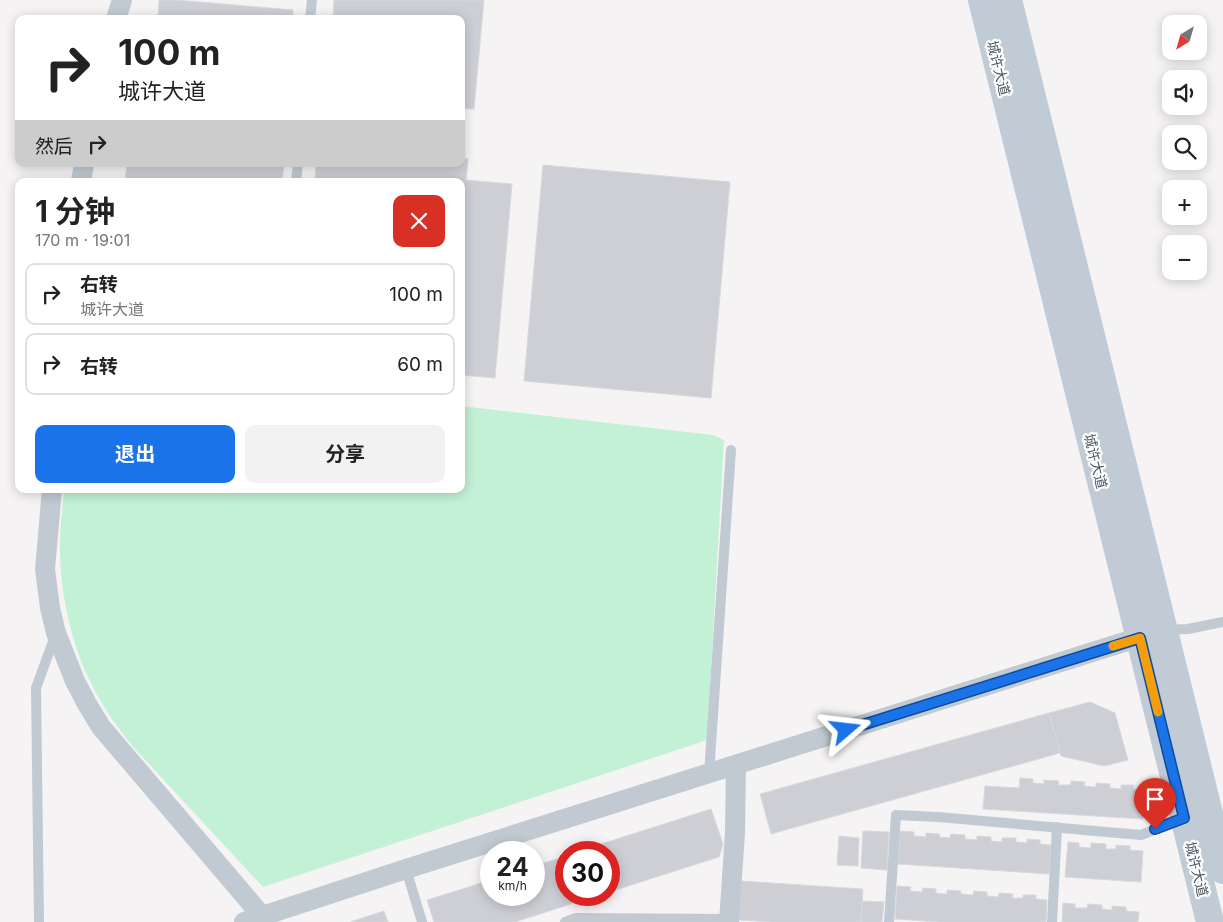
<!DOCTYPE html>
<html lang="zh">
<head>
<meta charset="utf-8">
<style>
	:root { --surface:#fff; --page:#f2f2f2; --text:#222; --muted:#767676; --line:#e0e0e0; --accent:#1a73e8 }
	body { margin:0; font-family:Inter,"Noto Sans SC",sans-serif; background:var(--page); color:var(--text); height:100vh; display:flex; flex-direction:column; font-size:19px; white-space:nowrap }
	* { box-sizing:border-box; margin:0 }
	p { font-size:16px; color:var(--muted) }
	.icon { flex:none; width:28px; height:28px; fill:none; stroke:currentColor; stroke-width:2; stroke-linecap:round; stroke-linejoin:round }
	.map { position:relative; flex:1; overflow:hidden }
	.details { position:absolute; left:15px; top:178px; width:450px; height:315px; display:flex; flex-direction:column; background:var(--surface); border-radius:10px; box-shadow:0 2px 12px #0003 }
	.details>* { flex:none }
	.guide { position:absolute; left:15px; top:15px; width:450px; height:152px; border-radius:10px; box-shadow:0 2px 12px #0003; background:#fff; color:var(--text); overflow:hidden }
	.needle { width:32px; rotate:217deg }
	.tools { position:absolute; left:1162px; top:15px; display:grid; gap:10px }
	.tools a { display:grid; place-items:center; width:45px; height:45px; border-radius:10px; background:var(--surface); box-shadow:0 2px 12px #0003; font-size:25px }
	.speed { position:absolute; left:480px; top:841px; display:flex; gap:10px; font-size:25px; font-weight:700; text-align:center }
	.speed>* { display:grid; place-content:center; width:65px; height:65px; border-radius:50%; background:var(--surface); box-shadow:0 2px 12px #0003; line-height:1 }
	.speed small { font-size:12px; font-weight:400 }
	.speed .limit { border:8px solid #d22; background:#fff; color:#111 }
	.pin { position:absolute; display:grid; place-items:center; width:42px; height:42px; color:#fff; margin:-51px -21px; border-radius:50% 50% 50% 0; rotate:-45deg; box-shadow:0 0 5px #0007 }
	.pin .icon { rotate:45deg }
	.me { position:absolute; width:55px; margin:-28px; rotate:73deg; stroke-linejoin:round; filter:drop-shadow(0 0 4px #0008) }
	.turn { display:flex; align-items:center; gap:18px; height:105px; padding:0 20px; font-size:22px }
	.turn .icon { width:65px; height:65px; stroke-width:2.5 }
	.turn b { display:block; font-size:35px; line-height:42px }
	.then { display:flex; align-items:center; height:48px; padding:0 20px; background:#0003; gap:10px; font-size:19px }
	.round { display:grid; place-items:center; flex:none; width:52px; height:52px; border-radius:10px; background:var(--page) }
	.summary { display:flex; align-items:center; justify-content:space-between; height:85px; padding:0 20px }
	h1 { font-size:30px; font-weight:700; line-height:38px }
	.action { display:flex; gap:10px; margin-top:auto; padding:10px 20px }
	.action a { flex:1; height:58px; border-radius:10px; background:var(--accent); color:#fff; font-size:20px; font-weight:700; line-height:58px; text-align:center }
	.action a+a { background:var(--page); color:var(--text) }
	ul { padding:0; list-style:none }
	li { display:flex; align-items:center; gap:15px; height:62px; margin:0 10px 8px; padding:0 10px; border:2px solid var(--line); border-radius:10px }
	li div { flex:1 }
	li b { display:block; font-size:19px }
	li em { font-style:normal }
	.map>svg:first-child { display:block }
	.green { fill:#c3f1d5 }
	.building { fill:#cdcfd5; stroke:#d7d9de }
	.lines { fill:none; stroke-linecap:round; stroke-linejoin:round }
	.service { stroke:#c1cad2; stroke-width:10 }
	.minor { stroke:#c1cad2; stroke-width:20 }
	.secondary { stroke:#c1cbd6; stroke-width:28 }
	.route-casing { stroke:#114b97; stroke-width:12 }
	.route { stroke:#1a73e8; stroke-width:9 }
	.slow { stroke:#f59e0b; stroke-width:9 }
	.labels { text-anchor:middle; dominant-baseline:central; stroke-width:4.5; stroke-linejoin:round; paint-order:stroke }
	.street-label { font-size:14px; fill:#4a5661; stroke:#fff }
</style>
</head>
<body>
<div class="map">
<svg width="1223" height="922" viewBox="0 0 1223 922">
	<rect width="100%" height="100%" fill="#f5f3f3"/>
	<path class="green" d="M461 406 713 435 724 440 707 740 263 887 135 749C117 727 101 705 89 679 70 640 59 585 60 542 60 524 63 506 64 489H461Z"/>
	<g class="building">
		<path d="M159 0H176L293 10V19H158Z"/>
		<path d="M334 0H484L474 109 461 108V19H333Z"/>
		<path d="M461 158 468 159 466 180 512 184 495 378 461 375V181H315L316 164H461Z"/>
		<path d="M127 164H284L282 181H125Z"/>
		<path d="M543 165 730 182 711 398 524 381Z"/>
		<path d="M1090 702 1115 713 1128 760 1104 766 1061 756 1049 713Z"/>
		<path d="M1049 713 1060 753 771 834 760 794Z"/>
		<path d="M1020 778 1033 779V783L1044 784V780L1059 781 1058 785H1071V781L1085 782 1084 786 1096 787V783L1110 784V788L1121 789V785H1134L1133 789 1144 790 1143 819 983 809 985 786 1019 788Z"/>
		<path d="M711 809 723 844 719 857 609 892V852H576Z"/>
		<path d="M863 831 889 832 887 870 861 868Z"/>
		<path d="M900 831 914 832V836L926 837V833L940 834 939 837 950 838 951 834 965 835V839L977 840V836L991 837V841L1002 842V838H1016V842L1027 843V839L1040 840V844L1051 845 1049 874 898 864Z"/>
		<path d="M839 836 859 838 858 866 837 865Z"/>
		<path d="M1068 842 1079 843V847L1091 848V843L1106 844V849H1116V845L1130 846V850L1143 851 1141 882 1065 877Z"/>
		<path d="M566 856V895H599L515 922H434L427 900 491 880V895H534V866Z"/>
		<path d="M741 881 863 889 861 922H772L739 920Z"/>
		<path d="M897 886 911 887 910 891 922 892 923 888 936 889V893L947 894V890L961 891V894L973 895 974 891 987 892V896L998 897 999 893 1013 894 1012 898H1023V895H1036V899L1047 900 1046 922H940L895 919Z"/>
		<path d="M862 901 884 902 882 922H861Z"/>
		<path d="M1063 903 1075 904V908H1087L1088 904 1102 905V909L1112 910V906L1126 907V911L1139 912 1138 922H1062Z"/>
		<path d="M384 911 388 922H350Z"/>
	</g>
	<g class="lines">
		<g class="service">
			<path d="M310 19 312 0"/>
			<path d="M296 181 298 164"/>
			<path d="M1165 630 1188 629 1223 622"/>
			<path d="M709 774 731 450"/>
			<path d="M406 869 422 922"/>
			<path d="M39 922 36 688 55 636"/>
			<path d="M565 922 576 918 729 919"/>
			<path d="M889 922 896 815 938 817 1141 835 1183 818"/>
			<path d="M1052 922 1057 827"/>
		</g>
		<g class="minor">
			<path d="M116 19 122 0"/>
			<path d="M81 181 84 164"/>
			<path d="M52 489 45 569 50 608 56 633 75 681 87 704 101 727 262 916V922"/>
			<path d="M244 922 406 869 1140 637"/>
			<path d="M729 922 735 833 736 765"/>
		</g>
		<g class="secondary">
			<path d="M982 0 1210 922"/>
			<path d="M1008 0 1223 870"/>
		</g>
	</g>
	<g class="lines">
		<defs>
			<path id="route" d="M846 730 1140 638 1184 818 1155 829"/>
		</defs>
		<use href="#route" class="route-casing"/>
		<use href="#route" class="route"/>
		<path class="slow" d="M1113 646 1140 638 1158 712"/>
	</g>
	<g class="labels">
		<g class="street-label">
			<text transform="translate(999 68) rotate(76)">城许大道</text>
			<text transform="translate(1096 461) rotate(76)">城许大道</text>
			<text transform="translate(1197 869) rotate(76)">城许大道</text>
		</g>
	</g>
</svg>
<div class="tools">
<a><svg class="needle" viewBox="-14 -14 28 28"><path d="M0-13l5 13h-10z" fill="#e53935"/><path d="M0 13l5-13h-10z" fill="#767676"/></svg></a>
<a><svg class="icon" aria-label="sound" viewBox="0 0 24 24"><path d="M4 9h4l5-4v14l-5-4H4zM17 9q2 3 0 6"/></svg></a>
<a><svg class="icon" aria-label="search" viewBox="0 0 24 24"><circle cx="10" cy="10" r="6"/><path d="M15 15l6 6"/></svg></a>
<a>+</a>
<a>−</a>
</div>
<div class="speed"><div>24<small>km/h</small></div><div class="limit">30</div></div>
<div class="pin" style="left:1155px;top:829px;background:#d93025"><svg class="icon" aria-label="arrive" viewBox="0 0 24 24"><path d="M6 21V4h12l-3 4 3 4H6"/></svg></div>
<svg class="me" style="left:846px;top:730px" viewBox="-20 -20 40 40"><path d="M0-17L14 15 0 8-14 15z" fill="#1a73e8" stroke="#fff" stroke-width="4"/></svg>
<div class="guide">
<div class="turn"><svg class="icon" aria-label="right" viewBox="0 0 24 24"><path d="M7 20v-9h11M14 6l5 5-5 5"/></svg><div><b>100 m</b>城许大道</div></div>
<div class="then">然后<svg class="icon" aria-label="right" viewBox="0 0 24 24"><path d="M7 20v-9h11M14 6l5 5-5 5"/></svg></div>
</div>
<section class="details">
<div class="summary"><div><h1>1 分钟</h1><p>170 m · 19:01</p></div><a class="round" style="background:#d93025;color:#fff"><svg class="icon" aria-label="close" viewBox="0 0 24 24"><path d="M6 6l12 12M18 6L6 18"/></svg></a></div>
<ul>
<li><svg class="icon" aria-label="right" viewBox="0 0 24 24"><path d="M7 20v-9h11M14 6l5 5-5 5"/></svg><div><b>右转</b><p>城许大道</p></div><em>100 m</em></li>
<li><svg class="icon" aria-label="right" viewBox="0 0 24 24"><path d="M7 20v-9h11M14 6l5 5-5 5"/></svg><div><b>右转</b></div><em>60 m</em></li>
</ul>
<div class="action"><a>退出</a><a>分享</a></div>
</section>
</div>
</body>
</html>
